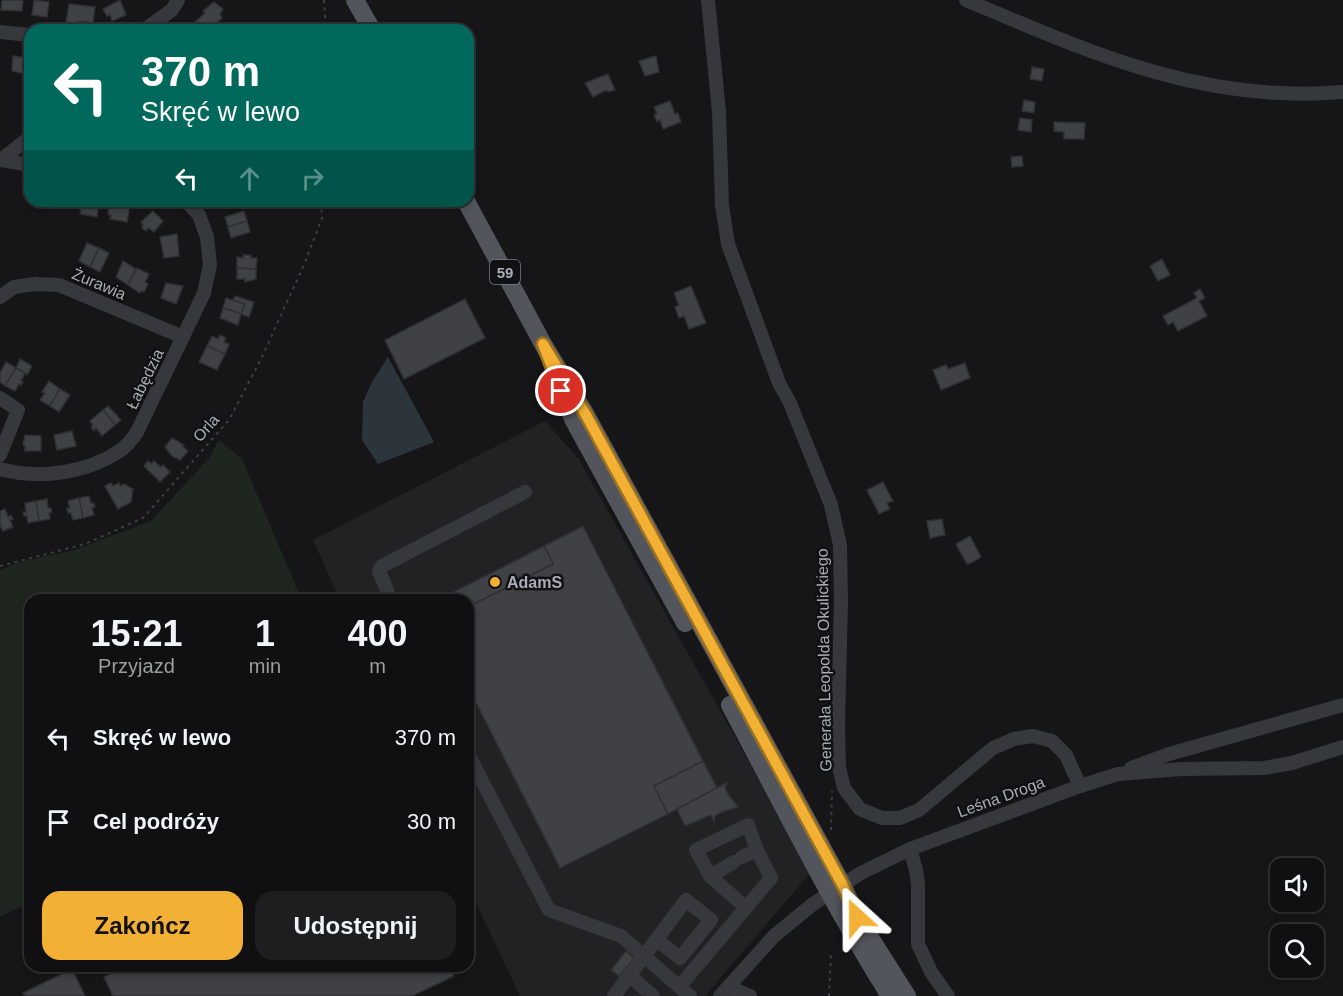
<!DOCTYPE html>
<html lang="pl">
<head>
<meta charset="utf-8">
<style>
	:root { --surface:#101012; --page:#1e1e20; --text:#f1f3f6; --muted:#9c9d9f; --line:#303032; --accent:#f2b134 }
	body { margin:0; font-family:Helvetica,sans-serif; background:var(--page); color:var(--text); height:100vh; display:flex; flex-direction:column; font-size:22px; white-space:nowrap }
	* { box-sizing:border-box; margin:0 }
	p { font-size:20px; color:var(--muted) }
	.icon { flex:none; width:33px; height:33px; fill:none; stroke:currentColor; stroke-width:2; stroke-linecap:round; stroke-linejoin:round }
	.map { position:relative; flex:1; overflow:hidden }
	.panel { position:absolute; left:24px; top:594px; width:450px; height:378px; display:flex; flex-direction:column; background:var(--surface); border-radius:18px; box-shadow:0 3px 9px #0003,0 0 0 2px var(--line) }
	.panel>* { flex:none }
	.hud { position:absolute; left:24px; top:24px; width:450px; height:183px; border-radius:18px; box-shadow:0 3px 9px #0003,0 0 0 2px var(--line); background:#00695c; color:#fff; overflow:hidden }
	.fabs { position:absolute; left:1270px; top:858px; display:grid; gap:12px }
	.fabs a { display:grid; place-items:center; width:54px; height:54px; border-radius:12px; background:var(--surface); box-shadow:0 3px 9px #0003,0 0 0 2px var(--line); font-size:30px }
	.pin { position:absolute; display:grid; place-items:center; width:51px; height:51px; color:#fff; margin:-26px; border:3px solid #fff; border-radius:50%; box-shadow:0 2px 6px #0007 }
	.me { position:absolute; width:66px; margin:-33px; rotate:336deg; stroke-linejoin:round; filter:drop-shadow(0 0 4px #0008) }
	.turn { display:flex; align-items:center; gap:21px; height:126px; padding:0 18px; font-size:27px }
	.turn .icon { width:78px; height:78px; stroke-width:2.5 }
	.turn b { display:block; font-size:42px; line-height:51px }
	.lanes { display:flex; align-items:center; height:57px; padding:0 18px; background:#0003; justify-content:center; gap:30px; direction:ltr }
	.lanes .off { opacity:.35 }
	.eta { display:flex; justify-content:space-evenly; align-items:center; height:102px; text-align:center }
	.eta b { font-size:36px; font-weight:700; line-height:42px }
	.primary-button { display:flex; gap:12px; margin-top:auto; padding:12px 18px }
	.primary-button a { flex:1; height:69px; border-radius:18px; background:var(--accent); color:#111; font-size:24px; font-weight:700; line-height:69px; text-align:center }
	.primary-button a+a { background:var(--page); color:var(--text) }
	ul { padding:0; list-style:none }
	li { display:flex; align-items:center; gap:18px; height:84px; padding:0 18px }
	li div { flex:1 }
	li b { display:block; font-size:22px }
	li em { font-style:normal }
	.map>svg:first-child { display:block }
	.built { fill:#222225 }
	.green { fill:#1e261f }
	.water { fill:#2c353c }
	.building { fill:#404145; stroke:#303034; stroke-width:1.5 }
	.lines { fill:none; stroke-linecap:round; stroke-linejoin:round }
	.path { stroke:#3d3f44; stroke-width:2; stroke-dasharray:3 4.5; stroke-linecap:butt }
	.minor { stroke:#37383d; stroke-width:14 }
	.major { stroke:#53555c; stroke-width:18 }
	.route-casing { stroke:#9d7322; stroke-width:15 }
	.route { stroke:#f2b134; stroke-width:10 }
	.poi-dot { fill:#f2b134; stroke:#111113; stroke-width:2 }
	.labels { text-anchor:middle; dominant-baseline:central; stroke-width:5; stroke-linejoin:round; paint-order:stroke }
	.shield { fill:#111113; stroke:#7b7e86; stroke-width:1.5 }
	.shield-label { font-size:15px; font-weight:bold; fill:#a8adb8 }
	.street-label { font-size:16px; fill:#a8adb8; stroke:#111113 }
	.poi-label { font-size:16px; font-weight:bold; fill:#a8adb8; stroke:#111113; text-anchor:start }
</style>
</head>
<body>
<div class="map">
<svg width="1343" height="996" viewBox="0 0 1343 996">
	<rect width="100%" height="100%" fill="#161618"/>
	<path class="built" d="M545 421 578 458 811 872 705 996H520L468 886V600H340L313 540Z"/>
	<path class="green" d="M219 440 242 459 302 600H30V902L0 917V570L16 563 74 550 151 521 210 457Z"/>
	<path class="water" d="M388 357 434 442 378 464 362 440 363 402 372 382Z"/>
	<g class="building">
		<path d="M2 0H23L22 11 1 10Z"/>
		<path d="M34 0 49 2 47 17 32 15Z"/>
		<path d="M120 0 126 15 112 21 110 15 107 16 103 9Z"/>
		<path d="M214 2 223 9 220 14 222 18 215 24 213 22 202 30 195 22 205 13 203 11Z"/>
		<path d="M69 4 95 7 93 23 79 21V24L66 22Z"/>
		<path d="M13 56 27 58V61H30V75L12 71Z"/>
		<path d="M656 56 659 72 645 76 639 61Z"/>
		<path d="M1032 67 1044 69 1042 81 1030 79Z"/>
		<path d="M608 74 615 90 608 92 606 90 593 97 585 83Z"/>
		<path d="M1024 100 1035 102 1034 113 1022 111Z"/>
		<path d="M670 101 675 114 678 113 681 122 663 129 660 120 657 122 654 115 657 114 654 107Z"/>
		<path d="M1020 118 1032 120 1031 132 1018 130Z"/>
		<path d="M1054 122 1085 123 1084 139H1064V132L1054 131Z"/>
		<path d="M1022 156 1023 166 1012 167 1011 157Z"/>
		<path d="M79 201H99L97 217 80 214 81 208H78Z"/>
		<path d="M110 202 130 205 127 222 110 219 111 215 108 214Z"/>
		<path d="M153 211 163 221 154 232 148 228 146 231 142 228 143 224 141 222Z"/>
		<path d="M244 211 247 221 228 227 225 217Z"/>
		<path d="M247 221 250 232 231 238 228 227Z"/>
		<path d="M177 234 179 256 164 258 160 237Z"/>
		<path d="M87 243 99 248 90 267 79 261Z"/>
		<path d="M99 248 109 253 100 272 90 267Z"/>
		<path d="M243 255H251V258H257L256 269 237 268V257L243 258Z"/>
		<path d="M1162 259 1170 275 1158 281 1150 266Z"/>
		<path d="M123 261 136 269 128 285 116 277Z"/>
		<path d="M137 268 149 274 145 282 148 284 144 292 141 291 140 293 128 285Z"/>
		<path d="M237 268 256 269V279L245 282V279H237Z"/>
		<path d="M166 283 183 286 176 304 161 298Z"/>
		<path d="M691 286 706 323 689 329 684 316 679 318 675 307 679 305 674 293Z"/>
		<path d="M1200 289 1205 298 1199 301 1207 316 1178 331 1173 322 1168 325 1163 316 1197 298 1194 293Z"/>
		<path d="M235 296 254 302 249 317 241 314 245 304 233 300Z"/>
		<path d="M226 298 245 304 241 314 223 308Z"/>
		<path d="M465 299 485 338 404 379 385 340Z"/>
		<path d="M223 308 241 314 238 325 220 318Z"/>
		<path d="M220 335 226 338 224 342 229 344 225 354 207 346 212 336 218 339Z"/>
		<path d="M207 346 225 354 217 370 199 362Z"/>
		<path d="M20 359 32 366 27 375 16 368Z"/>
		<path d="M6 362 16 368 5 386 0 382V373Z"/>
		<path d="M965 363 970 378 941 390 933 370 946 365 948 369Z"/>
		<path d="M16 368 25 373 21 381 23 382 21 385 19 384 15 391 5 386Z"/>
		<path d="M49 381 60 389 50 406 40 400 45 393 42 392Z"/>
		<path d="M60 389 70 395 59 412 50 406Z"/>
		<path d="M108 406 121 420 115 425 103 410Z"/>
		<path d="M103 410 115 425 102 436 96 428 94 431 91 427 93 425 90 421Z"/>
		<path d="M72 431 76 446 57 450 54 435Z"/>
		<path d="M25 435 41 436V451H25V446L23 445Z"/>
		<path d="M172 438 184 445 182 446 188 451 180 460 172 456 165 447Z"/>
		<path d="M148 461 151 464 154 461 161 467 163 465 170 472 160 482 144 466Z"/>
		<path d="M883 482 893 501 887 503 890 509 879 514 867 490Z"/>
		<path d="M111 483 113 486 119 483 120 486 124 484 133 489 131 502 118 509 105 486Z"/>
		<path d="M89 496 91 503H94L95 507 92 508 94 515 83 518 79 498Z"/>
		<path d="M79 498 83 518 73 520 71 513H68L67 508H70L68 501Z"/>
		<path d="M47 499 48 508H51L52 512 49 513 50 519 39 521 36 501Z"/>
		<path d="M36 501 39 521 28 523 27 516H24L23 512H26L25 503Z"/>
		<path d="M5 509 8 517 11 515 13 519 10 520 13 527 3 531 0 525V511Z"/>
		<path d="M942 519 945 535 930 538 927 521Z"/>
		<path d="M583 526 703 761 654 786 668 814 560 868 468 687V607L553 564 544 546Z"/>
		<path d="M970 536 981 557 973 562 967 564 956 544Z"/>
		<path d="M544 546 553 564 468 607V600H438Z"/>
		<path d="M703 761 717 788 668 814 654 786Z"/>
		<path d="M728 782 725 787 728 794 738 807 722 812 715 816 714 822 711 815 685 826 677 809Z"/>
		<path d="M626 951 634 958 619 976 611 970Z"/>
		<path d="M128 966H449L454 976 412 996H113L104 977Z"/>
		<path d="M72 969 85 996H25L23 993Z"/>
	</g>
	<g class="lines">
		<g class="path">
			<path d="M324 0 326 30"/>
			<path d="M0 566 85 544 143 518 229 420 261 359 304 265 322 218 321 201"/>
			<path d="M831 830 832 791"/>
			<path d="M829 996 831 954"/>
		</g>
		<g class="minor">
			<path d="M708 0 719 112 722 205 728 244 779 383 790 403 831 505 840 545 841 601 838 725 839 767 844 788 860 809 882 818H900L919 810 993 748 1014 739 1033 736 1052 741 1066 755 1080 786"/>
			<path d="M966 0C1091 53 1204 104 1343 92"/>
			<path d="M144 30 172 10 178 0"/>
			<path d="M0 32 30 35"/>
			<path d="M0 160 30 165"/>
			<path d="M1 160 30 137"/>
			<path d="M0 297 14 287 35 284 59 285 183 337"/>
			<path d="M0 398 18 410 0 455"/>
			<path d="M0 469C40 480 87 473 121 450 128 445 133 438 137 432L204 293 210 265 207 237 199 215 186 201"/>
			<path d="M391 600 379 571 382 566 525 492"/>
			<path d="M468 754 549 910 621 936 690 996"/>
			<path d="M1131 768 1169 754 1343 705"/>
			<path d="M910 849 916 870 918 884V944L931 972 948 996"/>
			<path d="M742 857 757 850"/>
			<path d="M710 876 734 862"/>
			<path d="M629 975 653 996"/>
			<path d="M679 987 771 878 757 850 748 825 696 850 710 876 745 907"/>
			<path d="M728 987 750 996"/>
			<path d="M614 996 686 900 711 920 680 958 656 939"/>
			<path d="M720 996 774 936 813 904 861 873 910 849 1080 786 1118 774 1182 769 1264 768 1292 763 1343 747"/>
		</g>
		<g class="major">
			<path d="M355 0 372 30"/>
			<path d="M466 201 543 344 586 415 842 884 857 917 907 996"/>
			<path d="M562 393 574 421 685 623"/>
			<path d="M730 705C782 803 831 902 890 996"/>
		</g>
	</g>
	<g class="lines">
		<defs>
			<path id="route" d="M561 391 543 344 586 415 842 884 857 917"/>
		</defs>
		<use href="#route" class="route-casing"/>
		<use href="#route" class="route"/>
	</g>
	<circle class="poi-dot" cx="495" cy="582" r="6"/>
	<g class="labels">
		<rect class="shield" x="490" y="260" width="30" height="24" rx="4.5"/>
		<g class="shield-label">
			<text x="505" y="272">59</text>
		</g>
		<g class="street-label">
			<text transform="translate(99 284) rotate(23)">Żurawia</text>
			<text transform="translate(145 379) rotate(-64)">Łabędzia</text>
			<text transform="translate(206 428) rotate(-49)">Orla</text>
			<text transform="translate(824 660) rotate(-91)">Generała Leopolda Okulickiego</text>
			<text transform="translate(1001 797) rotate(-20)">Leśna Droga</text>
		</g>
		<g class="poi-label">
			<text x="507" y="582">AdamS</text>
		</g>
	</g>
</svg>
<div class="fabs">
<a><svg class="icon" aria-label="sound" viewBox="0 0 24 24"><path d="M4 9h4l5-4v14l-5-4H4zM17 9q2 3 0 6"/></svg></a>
<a><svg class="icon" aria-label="search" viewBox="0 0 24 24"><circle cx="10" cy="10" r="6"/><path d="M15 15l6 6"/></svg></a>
</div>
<div class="pin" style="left:561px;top:391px;background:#d93025"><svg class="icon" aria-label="arrive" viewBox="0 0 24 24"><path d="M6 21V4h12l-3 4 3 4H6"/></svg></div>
<svg class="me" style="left:857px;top:917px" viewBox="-20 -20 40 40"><path d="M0-17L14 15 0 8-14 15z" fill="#f2b134" stroke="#fff" stroke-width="4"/></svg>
<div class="hud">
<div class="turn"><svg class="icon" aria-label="left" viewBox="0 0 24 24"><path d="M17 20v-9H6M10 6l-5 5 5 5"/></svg><div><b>370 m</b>Skręć w lewo</div></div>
<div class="lanes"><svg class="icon" aria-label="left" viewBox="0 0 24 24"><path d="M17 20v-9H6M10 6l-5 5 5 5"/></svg><svg class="icon off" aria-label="ahead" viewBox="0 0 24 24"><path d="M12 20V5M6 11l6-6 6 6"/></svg><svg class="icon off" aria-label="right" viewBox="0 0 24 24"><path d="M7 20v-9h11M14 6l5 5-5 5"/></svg></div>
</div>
<section class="panel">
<div class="eta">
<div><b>15:21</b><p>Przyjazd</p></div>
<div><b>1</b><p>min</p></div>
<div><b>400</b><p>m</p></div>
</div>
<ul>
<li><svg class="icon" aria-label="left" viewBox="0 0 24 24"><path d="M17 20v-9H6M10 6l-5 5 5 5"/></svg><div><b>Skręć w lewo</b></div><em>370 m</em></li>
<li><svg class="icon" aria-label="arrive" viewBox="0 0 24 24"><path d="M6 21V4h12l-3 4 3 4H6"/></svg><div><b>Cel podróży</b></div><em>30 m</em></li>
</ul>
<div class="primary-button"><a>Zakończ</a><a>Udostępnij</a></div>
</section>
</div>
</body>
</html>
